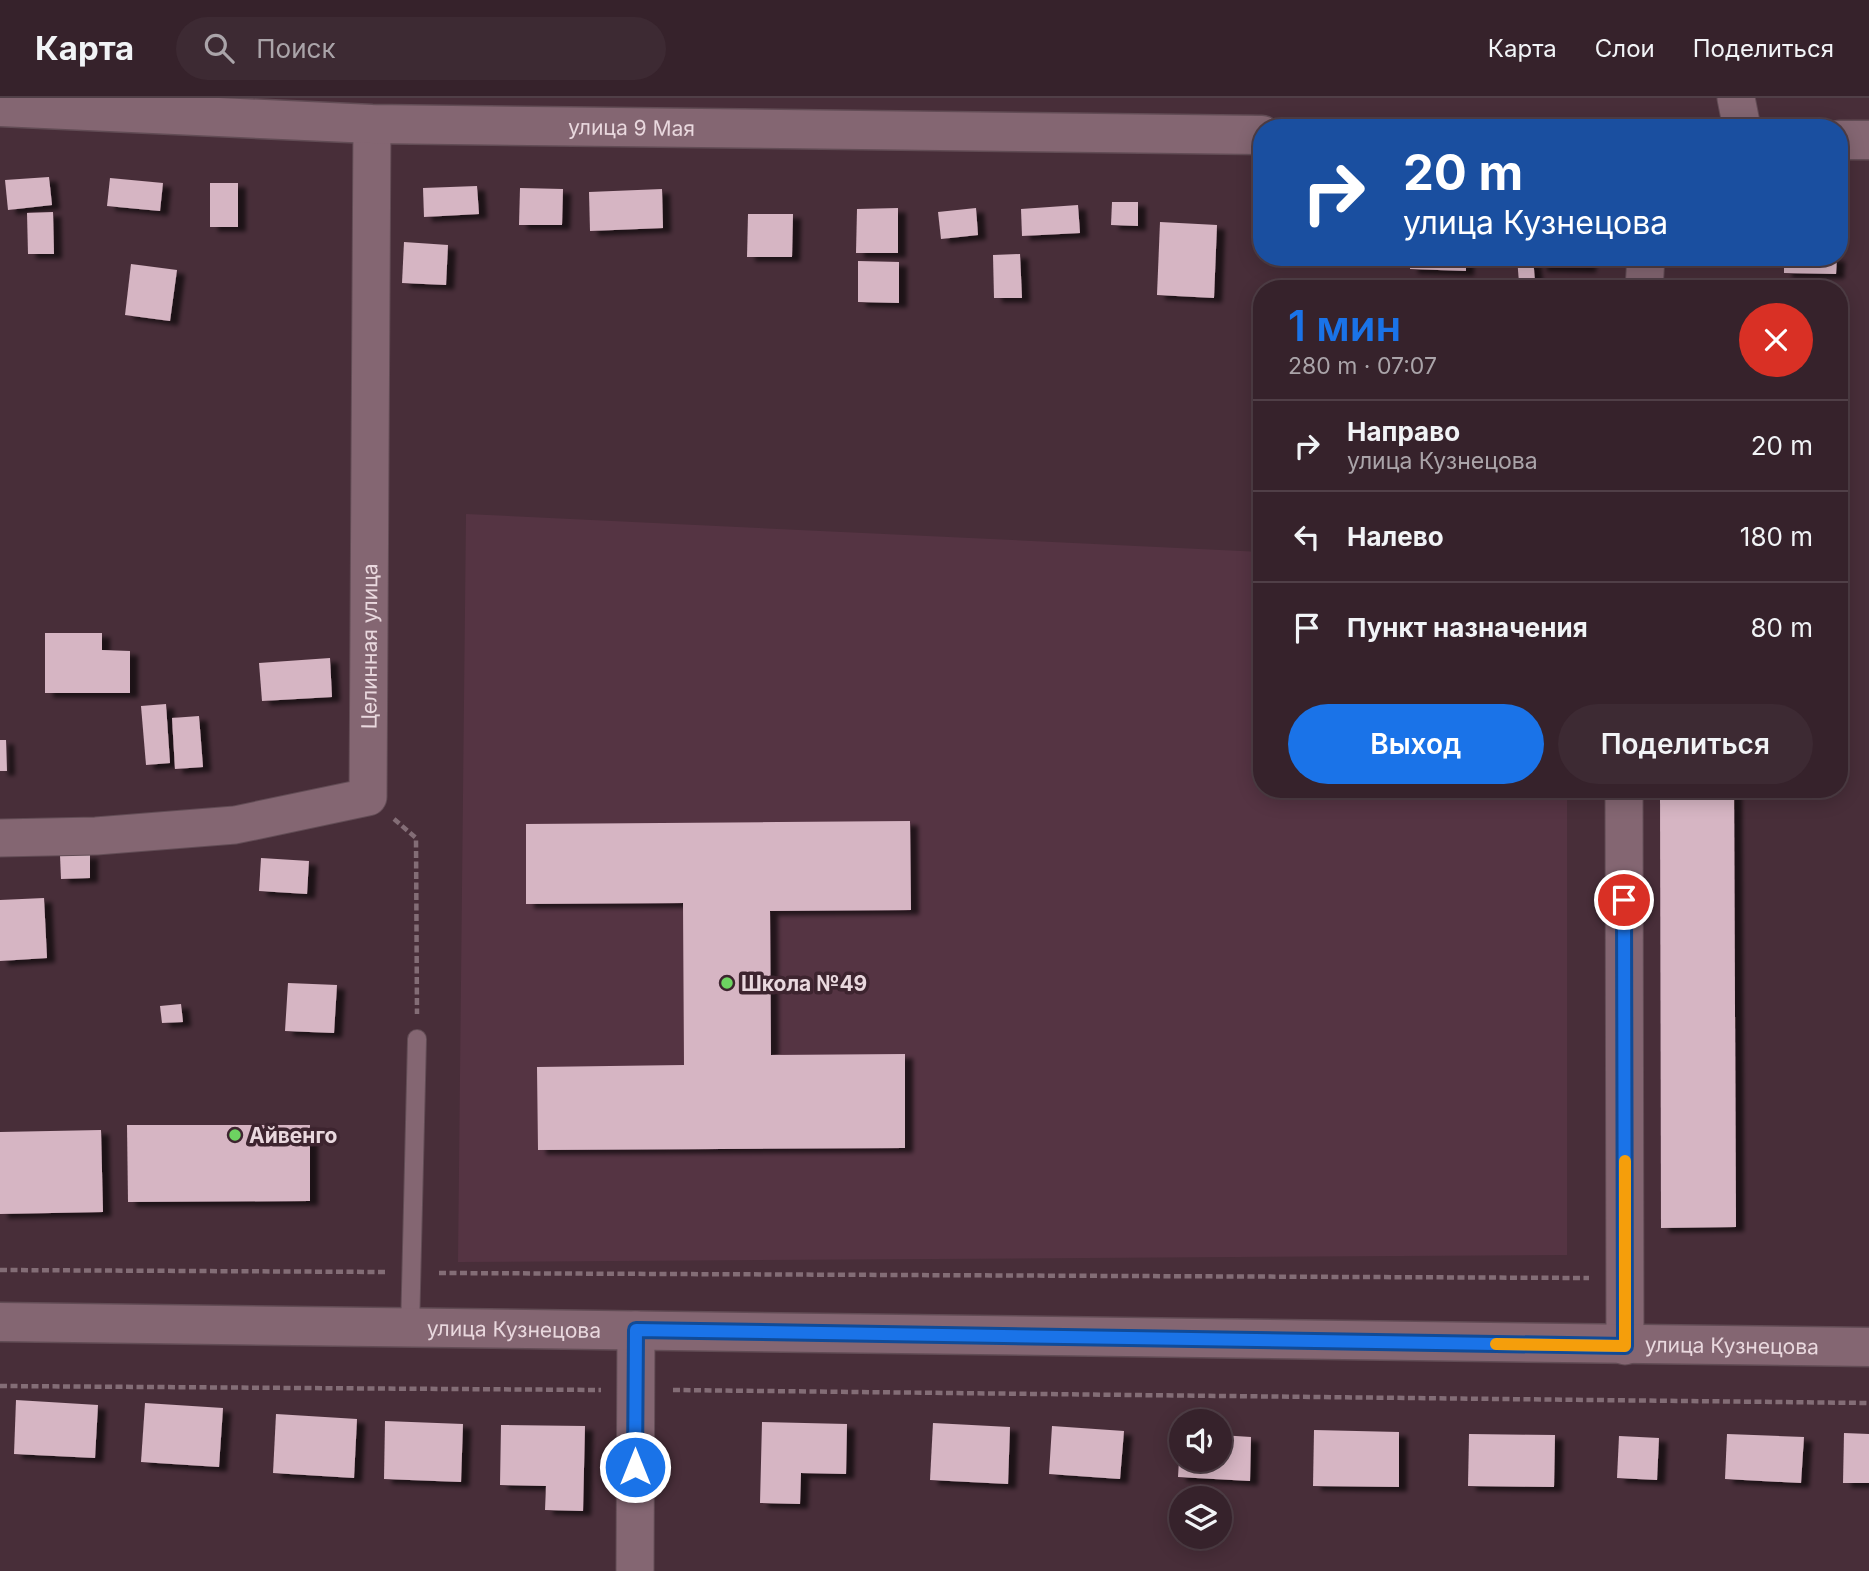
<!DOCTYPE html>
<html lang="ru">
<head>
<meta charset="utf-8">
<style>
	:root { --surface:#36222b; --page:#3d2a33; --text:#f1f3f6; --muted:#aaa4a9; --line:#503f47; --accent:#1a73e8 }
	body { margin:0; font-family:Inter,sans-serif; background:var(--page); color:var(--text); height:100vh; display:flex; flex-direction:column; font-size:26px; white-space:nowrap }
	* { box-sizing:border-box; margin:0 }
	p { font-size:23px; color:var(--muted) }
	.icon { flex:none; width:38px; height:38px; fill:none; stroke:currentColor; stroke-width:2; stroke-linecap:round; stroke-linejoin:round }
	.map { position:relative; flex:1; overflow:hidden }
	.panel { position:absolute; left:1253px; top:182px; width:595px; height:518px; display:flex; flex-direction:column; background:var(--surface); border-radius:28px; box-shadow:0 4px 18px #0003,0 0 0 2px var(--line) }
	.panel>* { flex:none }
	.guide { position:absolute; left:1253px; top:21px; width:595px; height:147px; border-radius:28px; box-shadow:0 4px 18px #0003,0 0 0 2px var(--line); background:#1a4fa0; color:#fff; overflow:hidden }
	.buttons { position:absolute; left:1169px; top:1311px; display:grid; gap:14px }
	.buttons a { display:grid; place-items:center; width:63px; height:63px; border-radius:50%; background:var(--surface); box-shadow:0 4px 18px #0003,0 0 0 2px var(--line); font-size:35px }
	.pin { position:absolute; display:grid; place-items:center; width:60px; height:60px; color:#fff; margin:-30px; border:4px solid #fff; border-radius:50%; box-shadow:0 2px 7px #0007 }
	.me { position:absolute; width:77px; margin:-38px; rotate:0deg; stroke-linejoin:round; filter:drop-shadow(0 0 5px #0008) }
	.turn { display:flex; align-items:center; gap:24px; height:147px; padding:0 35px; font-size:32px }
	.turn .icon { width:91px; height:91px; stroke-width:2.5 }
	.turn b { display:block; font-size:49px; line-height:60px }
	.round { display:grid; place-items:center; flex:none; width:74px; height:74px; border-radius:37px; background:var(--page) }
	.head { display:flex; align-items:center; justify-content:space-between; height:119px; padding:0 35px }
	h1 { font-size:42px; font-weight:600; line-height:52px; color:var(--accent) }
	.button { display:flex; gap:14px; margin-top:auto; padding:14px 35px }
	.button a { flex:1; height:80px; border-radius:42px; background:var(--accent); color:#fff; font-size:28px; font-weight:600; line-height:80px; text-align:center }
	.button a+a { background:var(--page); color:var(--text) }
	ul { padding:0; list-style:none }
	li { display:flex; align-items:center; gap:21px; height:91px; padding:0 35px; border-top:2px solid var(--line) }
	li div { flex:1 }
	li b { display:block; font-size:26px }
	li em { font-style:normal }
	header { display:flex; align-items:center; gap:42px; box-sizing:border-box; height:98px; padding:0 35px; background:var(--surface); border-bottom:2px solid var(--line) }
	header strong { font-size:33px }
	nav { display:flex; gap:38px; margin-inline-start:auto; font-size:24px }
	.search { width:490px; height:63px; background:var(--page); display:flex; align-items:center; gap:18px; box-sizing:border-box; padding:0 24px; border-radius:38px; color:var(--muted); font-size:26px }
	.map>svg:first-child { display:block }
	.built { fill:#553443 }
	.building { fill:#d6b5c3; filter:url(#shadow) }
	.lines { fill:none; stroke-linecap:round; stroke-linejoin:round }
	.service-casing { stroke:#624c55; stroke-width:20 }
	.minor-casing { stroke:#624c55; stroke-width:39 }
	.tertiary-casing { stroke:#624c55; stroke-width:41 }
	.path { stroke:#836d76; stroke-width:4.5; stroke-dasharray:7 3.5; stroke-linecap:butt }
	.service { stroke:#846672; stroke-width:18 }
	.minor { stroke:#846672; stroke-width:37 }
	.tertiary { stroke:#846672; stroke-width:38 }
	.route-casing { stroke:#114b97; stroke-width:18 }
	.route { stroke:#1a73e8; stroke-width:12 }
	.slow { stroke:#f59e0b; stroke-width:12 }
	.poi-dot { fill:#6dd361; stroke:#3d242f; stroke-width:2.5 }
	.labels { text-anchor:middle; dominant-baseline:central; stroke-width:7; stroke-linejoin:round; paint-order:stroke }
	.street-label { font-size:21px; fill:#e9d8de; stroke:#3d242f }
	.poi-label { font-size:21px; font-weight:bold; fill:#e9d8de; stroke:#3d242f; text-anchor:start }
</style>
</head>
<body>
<header>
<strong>Карта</strong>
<div class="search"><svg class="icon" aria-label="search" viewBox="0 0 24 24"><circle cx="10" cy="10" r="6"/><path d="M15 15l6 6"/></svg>Поиск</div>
<nav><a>Карта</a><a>Слои</a><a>Поделиться</a></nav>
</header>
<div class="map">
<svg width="1869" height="1473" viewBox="0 0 1869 1473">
	<defs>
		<filter id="shadow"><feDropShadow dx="8" dy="4.5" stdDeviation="2" flood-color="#0009"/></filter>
	</defs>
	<rect width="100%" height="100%" fill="#482e39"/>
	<path class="built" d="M466 416 1262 454V691H1567V1157L458 1164Z"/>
	<g class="building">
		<path d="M49 79 52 107 8 112 5 82Z"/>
		<path d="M110 80 163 85 160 113 107 108Z"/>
		<rect x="210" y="85" width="28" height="44"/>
		<path d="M477 88 479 116 424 119 423 90Z"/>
		<path d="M520 90 563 91 562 127H519Z"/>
		<path d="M662 91 663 130 590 133 589 94Z"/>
		<path d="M1112 104H1138V128L1111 127Z"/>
		<path d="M1078 107 1080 135 1022 138 1021 111Z"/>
		<path d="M898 110V155H856L857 111Z"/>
		<path d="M976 110 978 137 941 141 938 114Z"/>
		<path d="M53 114 54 156H28L27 115Z"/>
		<path d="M748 116H793L792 159H747Z"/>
		<path d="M1160 124 1217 127 1214 200 1157 197Z"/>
		<path d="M404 144 448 147 446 187 402 185Z"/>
		<path d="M1020 156 1022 200H994L993 157Z"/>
		<path d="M1410 159H1466V173L1410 171Z"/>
		<path d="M1517 159H1533L1535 184 1519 185Z"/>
		<path d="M1539 159H1589L1588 170 1539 169Z"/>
		<path d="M1784 159H1837L1836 176 1784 175Z"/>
		<path d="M858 163 899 164V205L858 204Z"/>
		<path d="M131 166 177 172 170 223 125 217Z"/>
		<path d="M45 535H102V552L130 553V595H45Z"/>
		<path d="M330 560 332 599 262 603 259 565Z"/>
		<path d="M166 606 170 665 146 667 141 608Z"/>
		<path d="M199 618 203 669 175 671 172 620Z"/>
		<path d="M0 642H6L7 673H0Z"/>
		<path d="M1660 691H1734L1736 1129 1661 1130Z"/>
		<path d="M910 723 911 812 770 813 771 957 905 956V1050L538 1052 537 969 684 967 683 805 526 806V726Z"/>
		<path d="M90 756V780L61 781 60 757Z"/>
		<path d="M261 760 309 763 307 796 259 793Z"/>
		<path d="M44 800 47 860 0 863V802Z"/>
		<path d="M288 885 337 887 334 935 285 933Z"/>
		<path d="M181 906 183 924 162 925 160 908Z"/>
		<path d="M127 1027H310V1103L128 1104Z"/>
		<path d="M101 1032 103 1114 0 1116V1034Z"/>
		<path d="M16 1302 98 1307 95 1360 14 1356Z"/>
		<path d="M145 1305 223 1310 219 1369 141 1364Z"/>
		<path d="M276 1316 357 1321 354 1380 273 1375Z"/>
		<path d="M385 1323 463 1326 461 1384 384 1381Z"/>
		<path d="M762 1324 847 1326 846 1376 801 1375 800 1406 760 1405Z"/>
		<path d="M933 1325 1010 1329 1008 1386 930 1382Z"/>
		<path d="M501 1327 585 1328 583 1413 545 1412 546 1388 500 1387Z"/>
		<path d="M1052 1328 1124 1333 1120 1381 1049 1376Z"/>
		<path d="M1314 1332 1399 1334V1389L1313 1388Z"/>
		<path d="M1844 1335 1869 1336V1385H1843Z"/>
		<path d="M1469 1336 1555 1337 1554 1389 1468 1388Z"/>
		<path d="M1727 1336 1804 1339 1801 1385 1725 1381Z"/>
		<path d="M1220 1337 1251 1339 1250 1383 1178 1379 1179 1362H1220Z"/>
		<path d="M1619 1338 1659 1340 1657 1382 1617 1380Z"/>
	</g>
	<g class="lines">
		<defs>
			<path id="service" d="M410 1232 417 941"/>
			<g id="minor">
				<path d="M1736 0 1742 30"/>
				<path d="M1644 191 1646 159"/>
				<path d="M1624 691 1625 1248"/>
				<path id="s1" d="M0 740 96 738 235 727 368 699 372 26"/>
				<path d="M635 1473 636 1232"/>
			</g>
			<g id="tertiary">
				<path id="s2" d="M0 9 372 26 1262 37"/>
				<path d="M1839 42H1869"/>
				<path id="s3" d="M0 1224 1869 1249"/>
			</g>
		</defs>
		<use href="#service" class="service-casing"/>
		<use href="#minor" class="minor-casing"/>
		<use href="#tertiary" class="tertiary-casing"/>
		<g class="path">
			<path d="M394 721 416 740 417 916"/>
			<path d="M0 1172 385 1174"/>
			<path d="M439 1175 1589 1180"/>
			<path d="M0 1288 601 1292"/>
			<path d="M673 1292 1869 1305"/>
		</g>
		<use href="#service" class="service"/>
		<use href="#minor" class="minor"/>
		<use href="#tertiary" class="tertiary"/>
	</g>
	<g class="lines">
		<defs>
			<path id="route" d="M635 1369 636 1232 1625 1248 1624 802"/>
		</defs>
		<use href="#route" class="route-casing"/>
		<use href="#route" class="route"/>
		<path class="slow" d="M1496 1246 1625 1248V1063"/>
	</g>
	<g class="poi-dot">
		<circle cx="727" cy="885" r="7"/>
		<circle cx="235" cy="1037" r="7"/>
	</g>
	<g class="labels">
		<g class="street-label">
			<text stroke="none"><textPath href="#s2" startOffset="632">улица 9 Мая</textPath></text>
			<text stroke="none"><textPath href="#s1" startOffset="522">Целинная улица</textPath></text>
			<text stroke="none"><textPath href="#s3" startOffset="514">улица Кузнецова</textPath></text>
			<text stroke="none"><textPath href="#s3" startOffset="1732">улица Кузнецова</textPath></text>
		</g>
		<g class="poi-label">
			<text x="741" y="885">Школа №49</text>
			<text x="249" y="1037">Айвенго</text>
		</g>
	</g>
</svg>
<div class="buttons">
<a><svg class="icon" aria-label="sound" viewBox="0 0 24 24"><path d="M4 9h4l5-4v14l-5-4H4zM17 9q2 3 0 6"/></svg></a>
<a><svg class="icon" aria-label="layers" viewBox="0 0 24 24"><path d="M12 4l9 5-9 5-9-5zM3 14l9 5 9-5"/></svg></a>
</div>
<div class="pin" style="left:1624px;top:802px;background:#d93025"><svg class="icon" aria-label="arrive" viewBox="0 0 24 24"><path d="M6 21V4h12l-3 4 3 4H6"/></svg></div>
<svg class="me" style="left:635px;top:1369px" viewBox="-20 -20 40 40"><circle r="17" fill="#1a73e8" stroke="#fff" stroke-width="3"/><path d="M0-11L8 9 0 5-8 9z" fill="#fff"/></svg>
<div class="guide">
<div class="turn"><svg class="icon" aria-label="right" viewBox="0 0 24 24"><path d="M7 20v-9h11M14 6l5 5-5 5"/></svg><div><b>20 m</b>улица Кузнецова</div></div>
</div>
<section class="panel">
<div class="head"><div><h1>1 мин</h1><p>280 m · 07:07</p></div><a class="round" style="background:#d93025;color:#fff"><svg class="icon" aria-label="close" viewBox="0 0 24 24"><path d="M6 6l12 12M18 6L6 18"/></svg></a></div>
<ul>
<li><svg class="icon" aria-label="right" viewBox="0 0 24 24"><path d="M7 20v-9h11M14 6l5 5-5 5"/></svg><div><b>Направо</b><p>улица Кузнецова</p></div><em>20 m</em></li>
<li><svg class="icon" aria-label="left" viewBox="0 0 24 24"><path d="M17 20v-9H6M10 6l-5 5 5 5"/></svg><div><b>Налево</b></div><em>180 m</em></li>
<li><svg class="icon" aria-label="arrive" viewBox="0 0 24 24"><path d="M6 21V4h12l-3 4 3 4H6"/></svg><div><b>Пункт назначения</b></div><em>80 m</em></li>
</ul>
<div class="button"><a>Выход</a><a>Поделиться</a></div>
</section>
</div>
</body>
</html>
